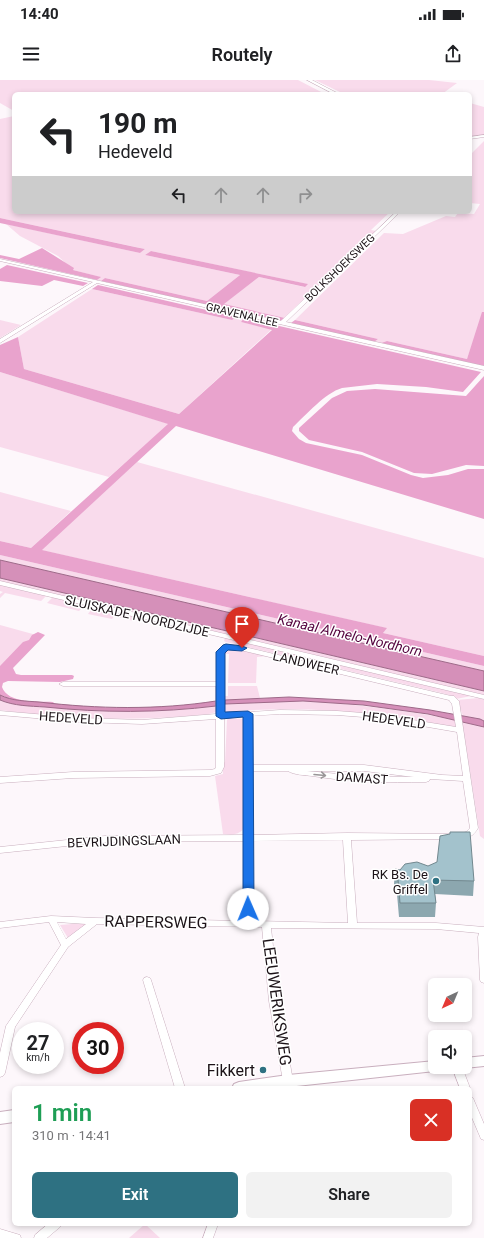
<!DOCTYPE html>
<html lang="en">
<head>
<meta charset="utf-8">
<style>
	:root { --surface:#fff; --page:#f2f2f2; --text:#202124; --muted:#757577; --accent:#2e7182 }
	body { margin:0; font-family:Roboto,sans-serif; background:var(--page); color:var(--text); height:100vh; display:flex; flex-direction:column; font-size:15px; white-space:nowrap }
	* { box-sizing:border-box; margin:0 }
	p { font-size:13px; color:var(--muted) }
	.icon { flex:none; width:22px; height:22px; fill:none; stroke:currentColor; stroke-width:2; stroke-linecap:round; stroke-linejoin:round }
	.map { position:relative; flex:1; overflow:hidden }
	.sheet { position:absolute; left:12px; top:1006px; width:460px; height:140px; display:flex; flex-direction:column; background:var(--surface); border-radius:6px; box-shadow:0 2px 6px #0003 }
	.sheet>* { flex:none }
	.hud { position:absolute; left:12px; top:12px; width:460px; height:122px; border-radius:6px; box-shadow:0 2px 6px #0003; background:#fff; color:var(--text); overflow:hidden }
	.needle { width:26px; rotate:224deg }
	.controls { position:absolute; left:428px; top:898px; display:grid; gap:8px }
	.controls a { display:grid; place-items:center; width:44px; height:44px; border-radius:6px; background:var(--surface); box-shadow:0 2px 6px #0003; font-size:20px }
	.speed { position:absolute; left:12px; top:942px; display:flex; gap:8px; font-size:20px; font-weight:700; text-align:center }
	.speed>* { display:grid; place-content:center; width:52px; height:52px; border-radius:50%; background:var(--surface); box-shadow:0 2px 6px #0003; line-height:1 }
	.speed small { font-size:10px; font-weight:400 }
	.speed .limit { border:6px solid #d22; background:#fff; color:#111 }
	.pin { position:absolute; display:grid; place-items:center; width:34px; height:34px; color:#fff; margin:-41px -17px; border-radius:50% 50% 50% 0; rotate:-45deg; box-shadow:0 0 4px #0007 }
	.pin .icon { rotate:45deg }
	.me { position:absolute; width:44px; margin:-22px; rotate:359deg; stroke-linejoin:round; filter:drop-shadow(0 0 3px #0008) }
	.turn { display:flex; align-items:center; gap:14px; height:84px; padding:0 20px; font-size:18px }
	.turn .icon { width:52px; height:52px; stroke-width:2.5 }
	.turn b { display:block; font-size:28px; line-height:34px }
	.lanes { display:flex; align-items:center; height:38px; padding:0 20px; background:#0003; justify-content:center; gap:20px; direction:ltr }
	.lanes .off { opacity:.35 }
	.round { display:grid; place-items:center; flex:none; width:42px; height:42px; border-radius:6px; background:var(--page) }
	.head { display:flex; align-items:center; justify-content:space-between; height:68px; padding:0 20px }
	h1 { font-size:24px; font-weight:600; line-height:30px; color:#1e9e55 }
	.button { display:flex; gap:8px; margin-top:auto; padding:8px 20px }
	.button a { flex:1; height:46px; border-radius:6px; background:var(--accent); color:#fff; font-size:16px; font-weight:600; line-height:46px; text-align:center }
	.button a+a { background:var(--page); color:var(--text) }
	.status { display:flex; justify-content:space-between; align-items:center; height:28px; padding:0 20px; background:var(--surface); direction:ltr }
	.status svg { height:11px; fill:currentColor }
	header { display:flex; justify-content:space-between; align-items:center; height:52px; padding:0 20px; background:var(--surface); font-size:18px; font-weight:600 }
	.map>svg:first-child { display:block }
	.green { fill:#f9dbec }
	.forest { fill:#e9a3cd }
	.water { fill:#d590b9; stroke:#9e6a89 }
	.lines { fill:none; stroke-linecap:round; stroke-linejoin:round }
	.street-casing { stroke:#c9afbe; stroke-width:1 }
	.secondary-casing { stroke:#c9afbe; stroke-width:2 }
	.street { fill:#fff; fill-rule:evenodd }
	.secondary { fill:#fff; fill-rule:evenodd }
	.wall { fill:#8ca7af }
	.building { fill:#a3c2cc; stroke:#72888f }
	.oneway { stroke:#999597 }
	.route { fill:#1a73e8; stroke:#114b97 }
	.poi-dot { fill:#2e7182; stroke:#fff; stroke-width:1.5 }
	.labels { text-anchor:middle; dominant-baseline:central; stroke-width:3; stroke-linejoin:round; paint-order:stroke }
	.far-street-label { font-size:11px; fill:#1c1318; stroke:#fff }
	.street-label { font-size:13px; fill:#1c1318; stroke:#fff }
	.poi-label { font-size:13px; fill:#1c1318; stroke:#fff; text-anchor:end }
	.water-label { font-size:14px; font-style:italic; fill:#53003d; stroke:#fff }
	.near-street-label { font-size:16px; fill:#1c1318; stroke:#fff }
	.near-poi-label { font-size:16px; fill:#1c1318; stroke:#fff; text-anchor:end }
</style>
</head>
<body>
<div class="status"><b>14:40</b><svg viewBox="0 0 49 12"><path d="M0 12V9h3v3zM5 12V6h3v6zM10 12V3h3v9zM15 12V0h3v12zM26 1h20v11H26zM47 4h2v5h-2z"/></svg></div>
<header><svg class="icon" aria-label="menu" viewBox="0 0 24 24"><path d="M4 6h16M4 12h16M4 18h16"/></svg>Routely<svg class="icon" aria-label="share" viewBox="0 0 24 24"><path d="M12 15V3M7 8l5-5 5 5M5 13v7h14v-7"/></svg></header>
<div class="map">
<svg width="484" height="1158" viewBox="0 0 484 1158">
	<rect width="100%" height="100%" fill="#fdf7fb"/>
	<g class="green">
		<path d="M0 0H298L325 14H14V31L0 23Z"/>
		<path d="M315 0H429L457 3 442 14H344Z"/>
		<path d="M470 23 484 27V55L470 57Z"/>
		<path d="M14 36V132H390L371 150 376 151 285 238 223 224 259 197 304 207 307 204 151 171 145 175 240 195 207 221 105 198 101 201 97 200 100 197 73 190 58 176 20 156 6 144 140 173 145 169 0 138V39Z"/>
		<path d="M484 61V232L467 279 387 261 381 263 374 262 378 259 295 240 384 153 403 154 446 136 455 137 458 133 474 134 480 124 470 123V75Z"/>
		<path d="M92 209 232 240 237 237 244 238 241 242 272 249 179 334 24 289 18 257Z"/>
		<path d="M0 240 21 245 0 258Z"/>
		<path d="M0 292 169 344 109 397 0 367Z"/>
		<path d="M137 382 484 478V576L383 553 386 548 41 470Z"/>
		<path d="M0 412 71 431 31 468 0 461Z"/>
		<path d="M0 475 484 586V591L0 480Z"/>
		<path d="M0 498 484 611V615L0 501Z"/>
		<path d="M0 505 46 516 41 521 5 513 0 518V514L3 512 0 511Z"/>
		<path d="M53 517 85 525 79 531 47 523Z"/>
		<path d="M94 526 136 537 133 541 114 536 112 539 88 534Z"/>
		<path d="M0 545 40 556 0 591Z"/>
		<path d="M225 558 471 616 456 619 453 616 438 612 226 562 224 561Z"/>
		<path d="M229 569H235L267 576 257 577 256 603H228L229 574H225V572Z"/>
		<path d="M228 606H257L260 618 225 620 224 616H228Z"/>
		<path d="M479 618 484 619V641L463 636 457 620Z"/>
		<path d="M0 620C14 626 30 626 45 627 102 633 159 633 216 626V632L209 634C139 642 69 639 0 630Z"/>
		<path d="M303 621C355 624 405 630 456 640L457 646 453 647C378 632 303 625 227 632L224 630 225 624 231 623Z"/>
		<path d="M228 638 244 639V748C239 755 232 755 223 754L215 696 223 694V683L225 682 227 640Z"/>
		<path d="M462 641 484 647V759L480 756Z"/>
		<path d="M84 843 87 845 68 858 60 845Z"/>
		<path d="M145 1144 160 1158H129Z"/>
	</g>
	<g class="forest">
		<path d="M0 138 135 167 145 169 140 173 0 143Z"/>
		<path d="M42 168 74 188 73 190 101 197 97 200 0 178V175L19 179Z"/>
		<path d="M151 171 308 204 305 207 259 197 224 224 285 238 280 241 101 201 105 198 207 221 240 195 145 175Z"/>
		<path d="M7 185 88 203 83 206 54 200 42 206 0 201V189Z"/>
		<path d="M98 205 237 237 232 240 92 209Z"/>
		<path d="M482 232H484V286L381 263 387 261 467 279Z"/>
		<path d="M244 238 481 292 463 312 426 307 377 304 342 308C325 313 306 335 293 347L292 351 299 359 306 363 362 375 411 395 423 398 448 395 468 389H484V439L176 346 42 470 387 548 383 553 484 576V586L0 475V461L31 468 168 344 0 292V265L18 257 24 289 179 334 272 250 241 242Z"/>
		<path d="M295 240 378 259 374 262 291 243Z"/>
		<path d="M484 296V386L466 385 432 394 414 393 362 372 309 360 299 351V348L332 318 347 311 375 309 466 316Z"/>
		<path d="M38 552 45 555 13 588 16 594 21 595H72L74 596 73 599 60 602 8 601 3 603 2 607C8 624 38 621 53 622L55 624 13 620 0 615V586L23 562 29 560 32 555Z"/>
	</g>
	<g class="water">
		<path d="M0 480 484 591V611L0 498Z"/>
		<path d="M0 615C12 621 26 621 39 622 98 629 158 630 216 621V626C159 633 102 633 45 627 30 626 14 626 0 620Z"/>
		<path d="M289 617 364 621 430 630 480 639 484 641V647L428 634 363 625 303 621 225 624V620Z"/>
	</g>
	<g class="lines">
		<defs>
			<g id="street">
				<path d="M307 0H312L339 14H334Z"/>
				<path d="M484 55V57L470 59V57Z"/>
				<path d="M396 132H400L286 242 484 286V290L97 203 0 263V259L93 202 0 181V179L281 241Z"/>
				<path d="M0 501 484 615V619L0 505Z"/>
				<path d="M226 565H236L451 616H454L459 621 478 748C474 755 468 760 459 758L458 756 459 754 466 752 470 748 463 701 430 699 429 701 426 702C388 703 350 702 312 696 305 695 294 695 288 691H252V755L347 753 452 754 453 756 452 758 449 759 351 760 357 843H436L484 847V903L481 902 480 900 478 857 479 853 436 849 271 848 279 921 293 1001 291 1004 288 1005 285 1004 283 1001 269 921 262 847 97 844 68 867 15 947 5 993 3 996 0 997V973L6 946 61 865 49 842 0 848V842L51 836 95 838 244 841V761L105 762 0 773V767L105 756 244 755V637L224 638V687L221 693 210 696 73 698 0 703V697L73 692 210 690 215 689 216 687V639L142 644 81 642 0 635V631L81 638 142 640 216 634V606H63L59 604 63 602H217L218 572 224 566ZM228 569H236L449 620 452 624 456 647 376 634 337 631 280 630 224 634V572ZM280 634 337 635 376 638 457 652 463 696 442 695 364 685H252V636ZM307 691H364L414 697 359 696ZM343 760 348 843 252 841V761ZM57 842 86 844 66 859Z"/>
				<path d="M147 897 150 898 151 900 185 1008H175L143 900 144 898Z"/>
				<path d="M452 987H462L470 1008H460Z"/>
				<path d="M470 1017 473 1018 484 1044V1060L481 1059 470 1033Z"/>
				<path d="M48 1144H61L60 1147 47 1158H34L35 1155Z"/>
				<path d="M208 1144H218L213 1158H203Z"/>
				<path d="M0 1149 20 1155 21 1158H0Z"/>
			</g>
			<g id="secondary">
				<path d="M484 976V986L465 988 461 987H465V978Z"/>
				<path d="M435 981V987H441L440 990 435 991 278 1008H232L234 1004 239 1002 288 995Z"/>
				<path d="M14 1030V1042L0 1044V1032Z"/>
			</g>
		</defs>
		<use href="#street" class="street-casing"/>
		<use href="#secondary" class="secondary-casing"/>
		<use href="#street" class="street"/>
		<use href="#secondary" class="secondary"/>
	</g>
	<path class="wall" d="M428 786 474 801 473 816 435 814 436 823 435 837H399L397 814 395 813 394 804 395 789 400 790Z"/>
	<path class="building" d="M450 752H470L474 801 433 800 436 823H400L398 799H396L395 789 400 790 405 784 417 782 428 786 437 782 440 756 450 754Z"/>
	<defs><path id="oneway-shaft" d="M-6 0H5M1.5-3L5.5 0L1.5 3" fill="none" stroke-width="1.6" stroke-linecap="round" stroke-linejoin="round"/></defs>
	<use class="oneway" href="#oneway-shaft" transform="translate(320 695) rotate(5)"/>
	<path class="route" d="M226 564 242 566 247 568 242 571 228 570 225 573V632L248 631 253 634 254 829 252 832H244L243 829V637L221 639 216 636V572L223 565Z"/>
	<g class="poi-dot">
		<circle cx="436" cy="801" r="4"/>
		<circle cx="263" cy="990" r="4"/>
	</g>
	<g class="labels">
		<g class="far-street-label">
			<text transform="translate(340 188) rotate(-44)">BOLKSHOEKSWEG</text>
			<text transform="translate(242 235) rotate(13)">GRAVENALLEE</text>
		</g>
		<g class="street-label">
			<text transform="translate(137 536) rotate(13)">SLUISKADE NOORDZIJDE</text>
			<text transform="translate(306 583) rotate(13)">LANDWEER</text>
			<text transform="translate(71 638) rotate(4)">HEDEVELD</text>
			<text transform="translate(394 640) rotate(8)">HEDEVELD</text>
			<text transform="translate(362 698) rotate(4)">DAMAST</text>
			<text transform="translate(124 761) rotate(-2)">BEVRIJDINGSLAAN</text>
		</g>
		<g class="poi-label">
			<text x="428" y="794">RK Bs. De<tspan x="428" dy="15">Griffel</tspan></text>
		</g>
		<g class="water-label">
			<text transform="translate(350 555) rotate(13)">Kanaal Almelo-Nordhorn</text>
		</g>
		<g class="near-street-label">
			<text transform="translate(156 842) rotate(1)">RAPPERSWEG</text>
			<text transform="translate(277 922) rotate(82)">LEEUWERIKSWEG</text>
		</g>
		<g class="near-poi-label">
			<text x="255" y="990">Fikkert</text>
		</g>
	</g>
</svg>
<div class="controls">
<a><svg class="needle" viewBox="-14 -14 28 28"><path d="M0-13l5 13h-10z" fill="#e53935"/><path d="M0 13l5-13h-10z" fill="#757577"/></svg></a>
<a><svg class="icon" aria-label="sound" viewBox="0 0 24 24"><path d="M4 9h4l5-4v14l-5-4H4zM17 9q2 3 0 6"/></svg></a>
</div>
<div class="speed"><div>27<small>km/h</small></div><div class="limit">30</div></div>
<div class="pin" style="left:242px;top:568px;background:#d93025"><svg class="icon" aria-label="arrive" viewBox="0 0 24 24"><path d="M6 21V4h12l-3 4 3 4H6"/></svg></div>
<svg class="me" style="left:248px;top:829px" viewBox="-20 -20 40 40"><circle r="19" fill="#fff"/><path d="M0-13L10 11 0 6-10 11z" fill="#1a73e8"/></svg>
<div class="hud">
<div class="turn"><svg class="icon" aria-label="left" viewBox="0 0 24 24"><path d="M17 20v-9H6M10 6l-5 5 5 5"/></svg><div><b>190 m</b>Hedeveld</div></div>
<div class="lanes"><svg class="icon" aria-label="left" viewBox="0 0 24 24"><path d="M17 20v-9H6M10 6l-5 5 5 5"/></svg><svg class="icon off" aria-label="ahead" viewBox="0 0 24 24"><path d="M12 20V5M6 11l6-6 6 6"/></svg><svg class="icon off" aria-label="ahead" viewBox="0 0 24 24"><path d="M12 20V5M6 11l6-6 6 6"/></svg><svg class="icon off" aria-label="right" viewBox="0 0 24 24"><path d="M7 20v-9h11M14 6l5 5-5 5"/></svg></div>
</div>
<section class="sheet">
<div class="head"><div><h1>1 min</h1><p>310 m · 14:41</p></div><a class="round" style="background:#d93025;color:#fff"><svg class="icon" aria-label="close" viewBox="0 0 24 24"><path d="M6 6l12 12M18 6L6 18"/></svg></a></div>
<div class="button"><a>Exit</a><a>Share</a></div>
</section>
</div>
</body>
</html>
